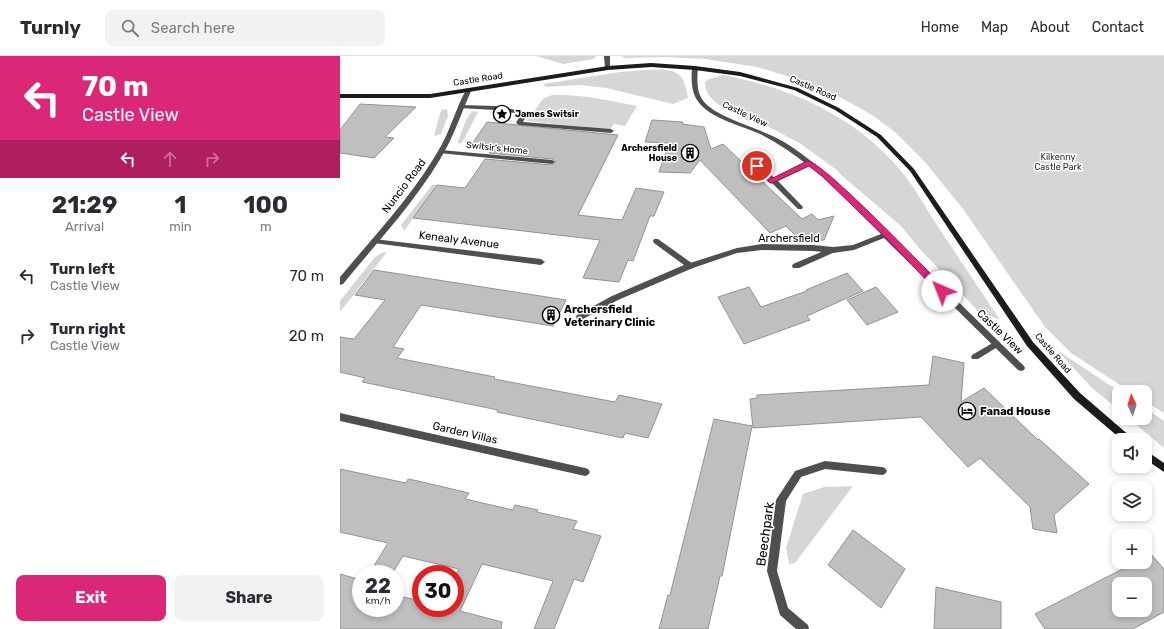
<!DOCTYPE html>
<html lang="en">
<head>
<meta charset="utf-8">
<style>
	:root { --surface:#fff; --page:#f2f2f3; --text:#2b2b33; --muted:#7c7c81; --line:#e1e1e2; --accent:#db2777 }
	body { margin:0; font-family:Rubik,sans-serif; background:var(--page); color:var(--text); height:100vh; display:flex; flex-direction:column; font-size:15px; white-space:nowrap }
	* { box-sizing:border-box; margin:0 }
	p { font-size:13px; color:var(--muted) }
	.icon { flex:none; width:22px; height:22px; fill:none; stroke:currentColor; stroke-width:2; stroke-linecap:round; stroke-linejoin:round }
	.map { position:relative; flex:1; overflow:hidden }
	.side { display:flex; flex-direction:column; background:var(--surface); width:340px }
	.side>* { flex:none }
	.hud { background:#db2777; color:#fff; overflow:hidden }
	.needle { width:26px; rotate:356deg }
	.tools { position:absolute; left:772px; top:329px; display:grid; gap:8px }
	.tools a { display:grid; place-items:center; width:40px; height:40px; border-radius:8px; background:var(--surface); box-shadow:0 2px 6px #0003; font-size:20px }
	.speed { position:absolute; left:12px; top:509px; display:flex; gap:8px; font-size:20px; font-weight:700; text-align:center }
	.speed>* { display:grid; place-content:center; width:52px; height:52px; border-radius:50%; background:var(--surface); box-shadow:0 2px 6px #0003; line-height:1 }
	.speed small { font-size:10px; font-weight:400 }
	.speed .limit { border:6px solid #d22; background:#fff; color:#111 }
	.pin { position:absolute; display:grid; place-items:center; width:34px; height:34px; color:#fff; margin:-17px; border:2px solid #fff; border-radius:50%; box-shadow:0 1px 4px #0007 }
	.me { position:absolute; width:44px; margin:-22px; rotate:316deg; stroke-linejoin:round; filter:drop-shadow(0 0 3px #0008) }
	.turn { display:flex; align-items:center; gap:14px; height:84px; padding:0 16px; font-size:18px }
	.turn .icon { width:52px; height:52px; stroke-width:2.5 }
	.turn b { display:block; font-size:28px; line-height:34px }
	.lanes { display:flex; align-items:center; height:38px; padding:0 16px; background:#0003; justify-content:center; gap:20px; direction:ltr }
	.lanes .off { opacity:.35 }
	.eta { display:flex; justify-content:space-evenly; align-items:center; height:68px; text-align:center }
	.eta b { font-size:24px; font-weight:700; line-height:28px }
	.action { display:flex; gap:8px; margin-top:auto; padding:8px 16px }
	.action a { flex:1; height:46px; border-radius:8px; background:var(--accent); color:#fff; font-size:16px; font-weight:700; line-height:46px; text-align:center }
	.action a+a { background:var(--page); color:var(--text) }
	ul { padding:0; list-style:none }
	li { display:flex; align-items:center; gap:12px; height:60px; padding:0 16px }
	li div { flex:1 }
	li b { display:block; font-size:15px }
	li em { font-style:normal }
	header { display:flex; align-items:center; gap:24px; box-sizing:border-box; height:56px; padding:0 20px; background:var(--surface); border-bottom:1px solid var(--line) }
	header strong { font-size:19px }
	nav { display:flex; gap:22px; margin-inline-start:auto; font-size:14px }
	.search { width:280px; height:36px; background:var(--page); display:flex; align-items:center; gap:10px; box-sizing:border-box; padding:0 14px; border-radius:8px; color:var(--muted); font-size:15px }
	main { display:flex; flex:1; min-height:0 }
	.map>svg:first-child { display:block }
	.green { fill:#d6d6d6 }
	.building { fill:#bfbfbf; stroke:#939393; fill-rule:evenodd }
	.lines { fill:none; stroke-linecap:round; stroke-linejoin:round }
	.service { fill:#4f4f4f; fill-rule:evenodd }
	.minor { fill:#4f4f4f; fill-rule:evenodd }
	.tertiary { fill:#4f4f4f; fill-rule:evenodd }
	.secondary { fill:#1c1c1c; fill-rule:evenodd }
	.route { fill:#db2777; stroke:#8e194d }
	.labels { text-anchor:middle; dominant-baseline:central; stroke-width:3; stroke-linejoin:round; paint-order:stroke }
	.far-street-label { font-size:9px; fill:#000; stroke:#fff }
	.far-poi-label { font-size:9px; font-weight:bold; fill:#000; stroke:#fff; text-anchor:start }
	.far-park-label { font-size:9px; fill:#2d2d2d; stroke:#fff }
	.street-label { font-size:11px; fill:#000; stroke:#fff }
	.poi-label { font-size:11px; font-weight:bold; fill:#000; stroke:#fff; text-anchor:start }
	.near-street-label { font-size:13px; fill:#000; stroke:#fff }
</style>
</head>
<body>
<header>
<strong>Turnly</strong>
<div class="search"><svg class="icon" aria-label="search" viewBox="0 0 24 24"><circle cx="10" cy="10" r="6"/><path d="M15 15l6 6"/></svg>Search here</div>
<nav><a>Home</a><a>Map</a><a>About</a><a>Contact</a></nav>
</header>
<main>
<section class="side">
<div class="hud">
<div class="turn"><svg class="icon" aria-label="left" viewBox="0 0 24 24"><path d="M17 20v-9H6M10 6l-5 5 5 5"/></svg><div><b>70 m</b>Castle View</div></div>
<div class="lanes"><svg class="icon" aria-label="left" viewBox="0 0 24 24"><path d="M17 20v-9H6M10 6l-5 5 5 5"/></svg><svg class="icon off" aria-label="ahead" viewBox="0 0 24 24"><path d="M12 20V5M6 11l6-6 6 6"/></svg><svg class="icon off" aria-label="right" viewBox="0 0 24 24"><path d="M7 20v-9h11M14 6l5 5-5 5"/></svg></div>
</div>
<div class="eta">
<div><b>21:29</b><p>Arrival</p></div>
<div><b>1</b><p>min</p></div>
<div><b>100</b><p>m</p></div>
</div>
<ul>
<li><svg class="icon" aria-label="left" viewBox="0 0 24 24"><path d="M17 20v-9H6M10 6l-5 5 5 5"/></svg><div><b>Turn left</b><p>Castle View</p></div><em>70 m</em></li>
<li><svg class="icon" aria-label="right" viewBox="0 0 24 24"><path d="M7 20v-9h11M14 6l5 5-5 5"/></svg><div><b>Turn right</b><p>Castle View</p></div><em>20 m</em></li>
</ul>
<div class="action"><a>Exit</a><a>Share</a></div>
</section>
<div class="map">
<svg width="824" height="573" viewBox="0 0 824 573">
	<rect width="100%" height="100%" fill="#fff"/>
	<g class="green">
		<path d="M196 0H257L253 3 223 8Z"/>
		<path d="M281 0H824V357L805 345V336H791L731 297 705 271 623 153 585 106 555 76 532 59 502 42 454 22 417 11 365 3 326 1 285 2Z"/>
		<path d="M304 14C315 14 333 11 341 21 345 26 347 36 348 42L333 48 266 32 240 29 206 31 203 28 280 16Z"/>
		<path d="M383 19C451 32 515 60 561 115 573 129 583 147 593 163 615 197 638 230 660 264L638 255 579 192 561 170 500 118 498 115 461 88 414 63 410 66C395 57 364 47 365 26L369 23Z"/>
		<path d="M212 39C241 38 268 44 297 50L285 70 274 68 270 74 187 65 203 43Z"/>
		<path d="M107 53 108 60 101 78 94 80 101 54Z"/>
		<path d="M134 55 138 56 137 58 122 87 119 88 118 85C122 77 126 58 134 55Z"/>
		<path d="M92 129H97L64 175 61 169Z"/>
		<path d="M47 196 0 256V245L35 201 42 197Z"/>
		<path d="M717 294 780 336H779V354L752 332Z"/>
		<path d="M805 352 824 365V392L788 362H805Z"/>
		<path d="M513 430 455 507 449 508 446 492 463 438 484 431Z"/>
	</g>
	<g class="building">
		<path d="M20 48 76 51 45 81 54 82 34 102 0 97V74Z"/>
		<path d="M312 64 343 66 342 68 364 71 371 93 383 88 462 163 472 158 478 164 494 160 484 184 461 185 446 170 430 177 360 104 350 117 319 116 329 87 305 86Z"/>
		<path d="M147 66 278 79 238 159 282 164 296 132 324 136 314 160H310L293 205 288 204 279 226 243 222 260 184 73 162 97 129 125 132 145 103 212 109 216 106 212 103 149 97 154 90 132 88Z"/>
		<path d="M34 214 226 244 213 270 81 249 53 291 64 293 57 302 155 321 154 323 275 346 279 339 322 348 308 382 285 377 283 382 157 356 158 354 22 326 25 322 0 316V281L14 283 45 244 15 239Z"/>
		<path d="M507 217 523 235 467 260 470 264 404 288 378 241 409 231 421 251 467 235 466 234Z"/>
		<path d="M536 231 558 256 527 269 507 244Z"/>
		<path d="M593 300 624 307 621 346 644 332 698 384 699 383 749 428 714 459 717 477 693 473 690 451 640 402 628 411 581 361 413 372 410 343 417 342V339L589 329Z"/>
		<path d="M374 363 412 370 382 520H380L368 573H319L328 539H330Z"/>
		<path d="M0 413 66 427 68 423 78 425 129 437 125 443 173 454 175 449 198 454 197 456 237 465 233 473 261 480 243 526 234 523 214 573H194L213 525 142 508 120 555 162 566 161 573H0V518L21 524V552H55V539L81 545V552H115V521L119 513 63 500 52 518H29L48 487 0 476Z"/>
		<path d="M513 474 565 513 541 552 488 509Z"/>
		<path d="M811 498 824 513V556L793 573H705L695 558 796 506H805V501ZM779 528H805V554H779Z"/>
		<path d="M596 531 661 546V573H594Z"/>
	</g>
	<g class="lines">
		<g class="service">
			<path d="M264 0H270V13L265 12Z"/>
			<path d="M121 49 155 50 187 56 188 57 183 66 271 73 274 75 271 77 179 69 176 67 181 58 155 54 119 52 118 51Z"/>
			<path d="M314 183H318L353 208 354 210 353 212 278 244 243 263H237L236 261 237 259 272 240 344 209 314 187 313 185Z"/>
			<path d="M493 191 495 192 497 194 495 196 459 212H453L452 210 453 208Z"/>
			<path d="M656 285 659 286 660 288 659 290 638 303H632L631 301 632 299Z"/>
		</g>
		<g class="minor">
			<path d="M355 10 358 12C357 23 356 38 365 47 382 64 421 72 444 86 483 110 514 144 547 176H549L550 179 684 310 685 312 684 314 681 315 678 314 544 182 514 194 493 197 473 195 422 194 397 197 350 213 347 212 346 210 347 208 397 192 422 188 473 189 493 191 513 189 541 178 484 121 469 110 438 125 463 151 462 153H458L407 102 410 100 412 101 434 122 465 107C451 96 436 86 420 78 402 70 373 63 360 48 351 38 351 24 352 12Z"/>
			<path d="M101 94 212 104 215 106 212 108 99 97 98 96Z"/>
			<path d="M32 183H34L201 203 205 206 201 209 34 187H32L31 185Z"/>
			<path d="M0 357 245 412 248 413 250 416 248 419 245 420 0 365Z"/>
			<path d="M485 405 542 411 545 412 547 415 545 418 542 419 485 413 461 421 446 445 437 515 448 552 468 569 469 573H456L440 559 427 515 436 444 455 415Z"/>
		</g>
		<path class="tertiary" d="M126 34 131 35C123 53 117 71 108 89 81 140 39 184 3 228L0 229V221C35 179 74 138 101 90 111 72 116 52 126 34Z"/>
		<g class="secondary">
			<path d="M311 7 355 10 400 16 458 32 499 52 541 79 574 113 693 286 740 337 791 381 792 384H782L734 343 687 290 570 115 537 81 495 54 454 34 400 20 355 14 311 11 268 14 90 42H0V38H90L268 10Z"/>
			<path d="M805 394 824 407V416L805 403Z"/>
		</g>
	</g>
	<path class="route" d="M467 105C481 103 588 216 605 232L606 235 605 237H599L544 180 483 121 469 110 432 127H430L414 110 415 108H420L433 122Z"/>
	<defs>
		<symbol id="sight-ring" viewBox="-11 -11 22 22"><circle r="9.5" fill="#fff" stroke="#000" stroke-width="1.5"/><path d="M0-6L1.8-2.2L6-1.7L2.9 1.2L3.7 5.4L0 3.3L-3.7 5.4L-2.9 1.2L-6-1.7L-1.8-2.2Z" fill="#000"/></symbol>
		<symbol id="building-ring" viewBox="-11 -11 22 22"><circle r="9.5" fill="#fff" stroke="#000" stroke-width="1.5"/><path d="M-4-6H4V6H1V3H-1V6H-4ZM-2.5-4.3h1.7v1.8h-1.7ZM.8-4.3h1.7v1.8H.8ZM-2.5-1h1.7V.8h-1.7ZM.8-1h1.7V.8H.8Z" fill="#000"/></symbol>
		<symbol id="hotel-ring" viewBox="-11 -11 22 22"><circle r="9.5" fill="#fff" stroke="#000" stroke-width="1.5"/><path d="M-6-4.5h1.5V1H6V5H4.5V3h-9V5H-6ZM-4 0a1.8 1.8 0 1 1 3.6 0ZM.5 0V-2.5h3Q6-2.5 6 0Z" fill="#000"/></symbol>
	</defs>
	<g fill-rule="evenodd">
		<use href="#sight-ring" x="152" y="48" width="20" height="20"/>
		<use href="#building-ring" x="340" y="87" width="20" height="20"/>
		<use href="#building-ring" x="201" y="249" width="20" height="20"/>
		<use href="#hotel-ring" x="617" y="345" width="20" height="20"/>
	</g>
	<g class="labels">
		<g class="far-street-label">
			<text transform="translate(138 23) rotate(-9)">Castle Road</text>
			<text transform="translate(473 32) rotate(23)">Castle Road</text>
			<text transform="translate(405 58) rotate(25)">Castle View</text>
			<text transform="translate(157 92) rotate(6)">Switsir's Home</text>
			<text transform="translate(713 297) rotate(49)">Castle Road</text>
		</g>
		<g class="far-poi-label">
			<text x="175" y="58">James Switsir</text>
			<text x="337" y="92" text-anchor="end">Archersfield<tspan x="337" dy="10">House</tspan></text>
		</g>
		<g class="far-park-label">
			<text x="718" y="101">Kilkenny<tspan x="718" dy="10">Castle Park</tspan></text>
		</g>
		<g class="street-label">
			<text transform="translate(64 130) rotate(-53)">Nuncio Road</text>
			<text x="449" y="182">Archersfield</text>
			<text transform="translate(119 184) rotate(7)">Kenealy Avenue</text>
			<text transform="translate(660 276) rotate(44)">Castle View</text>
			<text transform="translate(125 377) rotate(13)">Garden Villas</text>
		</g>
		<g class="poi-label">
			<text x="224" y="253">Archersfield<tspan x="224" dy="13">Veterinary Clinic</tspan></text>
			<text x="640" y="355">Fanad House</text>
		</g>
		<g class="near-street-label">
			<text transform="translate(425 478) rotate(-82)">Beechpark</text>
		</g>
	</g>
</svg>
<div class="tools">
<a><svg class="needle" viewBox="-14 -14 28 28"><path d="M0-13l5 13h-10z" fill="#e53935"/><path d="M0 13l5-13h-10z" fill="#7c7c81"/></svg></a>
<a><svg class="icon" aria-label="sound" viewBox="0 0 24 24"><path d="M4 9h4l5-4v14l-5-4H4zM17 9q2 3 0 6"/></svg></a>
<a><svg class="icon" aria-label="layers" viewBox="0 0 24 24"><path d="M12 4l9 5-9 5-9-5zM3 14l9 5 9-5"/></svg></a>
<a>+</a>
<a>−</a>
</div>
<div class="speed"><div>22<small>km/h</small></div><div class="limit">30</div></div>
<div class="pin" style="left:417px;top:110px;background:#d93025"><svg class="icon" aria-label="arrive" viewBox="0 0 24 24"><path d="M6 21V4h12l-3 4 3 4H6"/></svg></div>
<svg class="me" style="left:602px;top:235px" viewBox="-20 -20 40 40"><circle r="19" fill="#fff"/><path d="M0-13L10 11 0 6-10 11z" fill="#db2777"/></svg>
</div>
</main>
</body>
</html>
